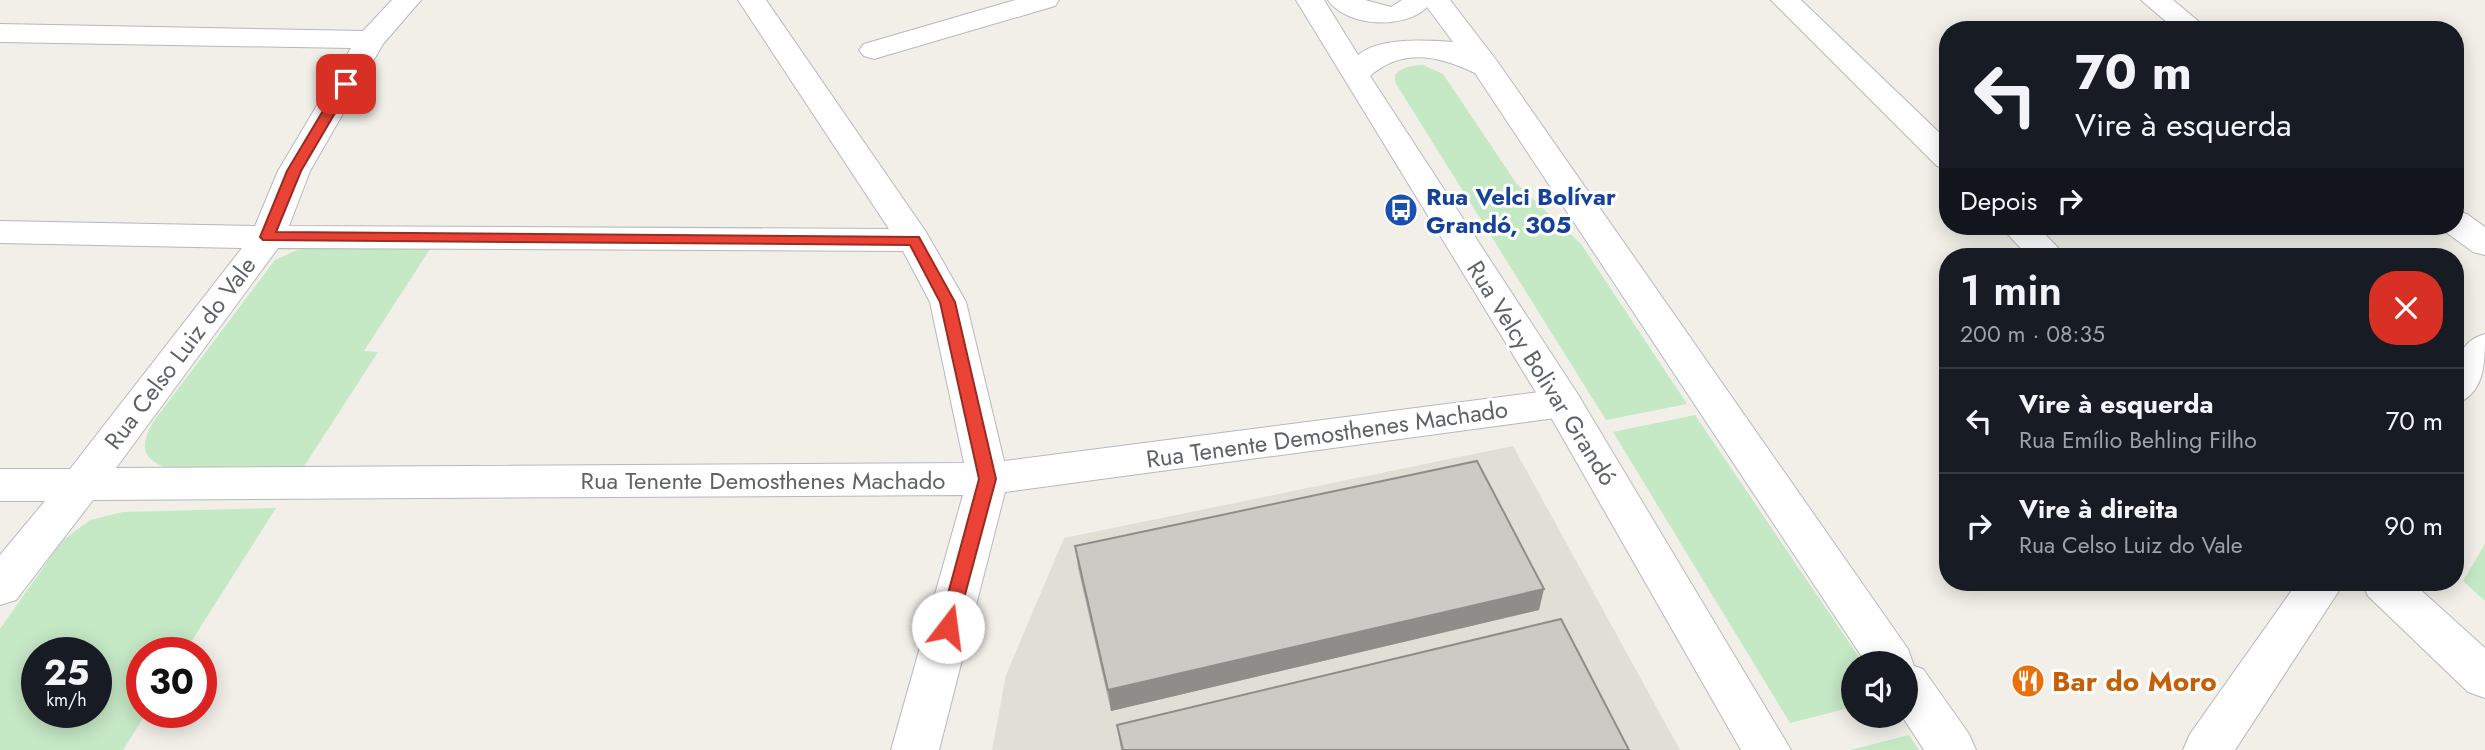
<!DOCTYPE html>
<html lang="pt">
<head>
<meta charset="utf-8">
<style>
	:root { --surface:#171b24; --page:#20242c; --text:#f1f3f6; --muted:#9ea1a6; --line:#363941 }
	body { margin:0; font-family:Jost,sans-serif; background:var(--page); color:var(--text); height:100vh; display:flex; flex-direction:column; font-size:26px; white-space:nowrap }
	* { box-sizing:border-box; margin:0 }
	p { font-size:23px; color:var(--muted) }
	.icon { flex:none; width:38px; height:38px; fill:none; stroke:currentColor; stroke-width:2; stroke-linecap:round; stroke-linejoin:round }
	.map { position:relative; flex:1; overflow:hidden }
	.side { position:absolute; left:1939px; top:248px; width:525px; height:343px; display:flex; flex-direction:column; background:var(--surface); border-radius:28px; box-shadow:0 4px 18px #0003 }
	.side>* { flex:none }
	.guide { position:absolute; left:1939px; top:21px; width:525px; height:214px; border-radius:28px; box-shadow:0 4px 18px #0003; background:#171b24; color:var(--text); overflow:hidden }
	.buttons { position:absolute; left:1841px; top:651px; display:grid; gap:14px }
	.buttons a { display:grid; place-items:center; width:77px; height:77px; border-radius:50%; background:var(--surface); box-shadow:0 4px 18px #0003; font-size:35px }
	.speed { position:absolute; left:21px; top:637px; display:flex; gap:14px; font-size:35px; font-weight:700; text-align:center }
	.speed>* { display:grid; place-content:center; width:91px; height:91px; border-radius:50%; background:var(--surface); box-shadow:0 4px 18px #0003; line-height:1 }
	.speed small { font-size:18px; font-weight:400 }
	.speed .limit { border:10px solid #d22; background:#fff; color:#111 }
	.pin { position:absolute; display:grid; place-items:center; width:60px; height:60px; color:#fff; margin:-30px; border-radius:14px; box-shadow:0 4px 10px #0006 }
	.me { position:absolute; width:77px; margin:-38px; rotate:15deg; stroke-linejoin:round; filter:drop-shadow(0 0 5px #0008) }
	.turn { display:flex; align-items:center; gap:24px; height:147px; padding:0 21px; font-size:32px }
	.turn .icon { width:91px; height:91px; stroke-width:2.5 }
	.turn b { display:block; font-size:49px; line-height:60px }
	.then { display:flex; align-items:center; height:66px; padding:0 21px; background:#0003; gap:14px; font-size:26px }
	.round { display:grid; place-items:center; flex:none; width:74px; height:74px; border-radius:28px; background:var(--page) }
	.head { display:flex; align-items:center; justify-content:space-between; height:119px; padding:0 21px }
	h1 { font-size:42px; font-weight:600; line-height:52px }
	ul { padding:0; list-style:none }
	li { display:flex; align-items:center; gap:21px; height:105px; padding:0 21px; border-top:2px solid var(--line) }
	li div { flex:1 }
	li b { display:block; font-size:26px }
	li em { font-style:normal }
	.map>svg:first-child { display:block }
	.education { fill:#e1ded6 }
	.green { fill:#c5e8c5; fill-rule:evenodd }
	.lines { fill:none; stroke-linecap:round; stroke-linejoin:round }
	.street-casing { stroke:#b5b8bc; stroke-width:2 }
	.secondary-casing { stroke:#b6babf; stroke-width:2 }
	.street { fill:#fff; fill-rule:evenodd }
	.secondary { fill:#fff; fill-rule:evenodd }
	.wall { fill:#afaea9 }
	.shaded-wall { fill:#8f8d8a }
	.building { fill:#cccac5; stroke:#8f8d8a; stroke-width:2 }
	.route { fill:#ea4335; stroke:#982c22; stroke-width:2 }
	.labels { text-anchor:middle; dominant-baseline:central; stroke-width:6; stroke-linejoin:round; paint-order:stroke }
	.transit-label { font-size:24px; font-weight:bold; fill:#164399; stroke:#fff; text-anchor:start }
	.street-label { font-size:24px; fill:#5f6368; stroke:#fff }
	.near-food-label { font-size:28px; font-weight:bold; fill:#c56008; stroke:#fff; text-anchor:start }
</style>
</head>
<body>
<div class="map">
<svg width="2485" height="750" viewBox="0 0 2485 750">
	<rect width="100%" height="100%" fill="#f1efe8"/>
	<path class="education" d="M1513 446 1680 750H992L1006 675 1064 538Z"/>
	<g class="green">
		<path d="M1423 65 1443 74 1516 183 1581 244 1687 404 1606 420 1395 82V75C1404 66 1411 66 1423 65Z"/>
		<path d="M310 249H430L364 351 378 352 303 468H167C140 458 141 445 153 422L275 260 297 250Z"/>
		<path d="M1695 415 1863 663H1853V707L1790 723 1613 432Z"/>
		<path d="M276 508 184 653H142V712H147L123 750H0V629L62 541 90 520 123 512ZM37 653H96V712H37Z"/>
		<path d="M2485 544V601L2463 581Z"/>
		<path d="M1909 735 1919 750H1850Z"/>
	</g>
	<g class="lines">
		<defs>
			<g id="street">
				<path d="M392 0H421L383 44 310 171 289 226 889 229 738 0H766L926 232 966 302 1004 461 1563 389 1577 393 1583 403 1577 413 1563 417 1005 492 939 750H891L963 495 93 500 16 600 0 605V555L45 501H0V469H70L242 248 0 243V221L255 226 278 171 351 48 0 42V24L363 31ZM278 248 903 251 930 302 964 463 116 468Z"/>
				<path d="M1015 0H1059L1055 6 884 56 874 59 864 56 859 50 864 44Z"/>
				<path d="M1771 0H1801L1948 141V169L1937 166Z"/>
				<path d="M2141 0H2173L2209 30H2176Z"/>
				<path d="M2455 211 2467 214 2485 227V255L2473 252 2443 230 2440 226H2455Z"/>
				<path d="M2000 226H2037L2067 257H2029Z"/>
				<path d="M2485 334C2485 363 2485 394 2455 404 2455 375 2452 343 2485 334Z"/>
				<path d="M2297 583H2344L2235 750H2183L2190 734Z"/>
				<path d="M2362 583H2413L2485 648V698L2468 692 2368 596Z"/>
			</g>
			<path id="secondary" d="M1296 0H1324L1358 55C1380 37 1425 40 1453 42L1427 7C1405 30 1346 27 1328 0H1365L1391 7 1402 0H1450L1497 61 1908 649 1914 666 1923 669 1969 734 1976 750H1924L1902 716H1906V663H1866L1475 73C1439 56 1403 47 1370 76L1577 393 1791 750H1741L1548 412Z"/>
		</defs>
		<use href="#street" class="street-casing"/>
		<use href="#secondary" class="secondary-casing"/>
		<use href="#street" class="street"/>
		<use href="#secondary" class="secondary"/>
	</g>
	<g class="wall">
		<path d="M1075 546 1539 610 1111 711 1078 568Z"/>
		<path d="M1117 725 1629 750H1121Z"/>
	</g>
	<path class="shaded-wall" d="M1544 589 1539 610 1111 711 1108 690Z"/>
	<g class="building">
		<path d="M1477 461 1544 589 1108 690 1075 546Z"/>
		<path d="M1561 619 1629 750H1123L1117 725Z"/>
	</g>
	<path class="route" d="M346 80 352 84 301 171 276 232 919 237 955 302 996 479 955 632 948 635 941 632 939 627 979 479 940 302 910 245 263 240 260 237 287 171 339 84Z"/>
	<defs>
		<symbol id="bus-disc" viewBox="-11 -11 22 22"><circle r="9.5" fill="#1a4fb4" stroke="#fff"/><path d="M-5-6H5V4H4V6H2V4H-2V6H-4V4H-5ZM-3.5-4V0h7V-4ZM-3.5 1.2v1.5H-2V1.2ZM2 1.2v1.5H3.5V1.2Z" fill="#fff"/></symbol>
		<symbol id="restaurant-disc" viewBox="-11 -11 22 22"><circle r="9.5" fill="#e8710a" stroke="#fff"/><path d="M-5-6h1v4h1v-4h1v4h1v-4h1v5L-1.5 .5V6h-2V.5L-5-1ZM5-6V6H3V1.5H1.5Q1.5-4 5-6Z" fill="#fff"/></symbol>
	</defs>
	<g fill-rule="evenodd">
		<use href="#bus-disc" x="1382" y="191" width="38" height="38"/>
		<use href="#restaurant-disc" x="2009" y="662" width="38" height="38"/>
	</g>
	<g class="labels">
		<g class="transit-label">
			<text x="1426" y="196">Rua Velci Bolívar<tspan x="1426" dy="28">Grandó, 305</tspan></text>
		</g>
		<g class="street-label">
			<text transform="translate(180 353) rotate(-53)">Rua Celso Luiz do Vale</text>
			<text transform="translate(1542 373) rotate(58)">Rua Velcy Bolivar Grandó</text>
			<text transform="translate(1327 434) rotate(-8)">Rua Tenente Demosthenes Machado</text>
			<text x="763" y="480">Rua Tenente Demosthenes Machado</text>
		</g>
		<g class="near-food-label">
			<text x="2052" y="681">Bar do Moro</text>
		</g>
	</g>
</svg>
<div class="buttons">
<a><svg class="icon" aria-label="sound" viewBox="0 0 24 24"><path d="M4 9h4l5-4v14l-5-4H4zM17 9q2 3 0 6"/></svg></a>
</div>
<div class="speed"><div>25<small>km/h</small></div><div class="limit">30</div></div>
<div class="pin" style="left:346px;top:84px;background:#d93025"><svg class="icon" aria-label="arrive" viewBox="0 0 24 24"><path d="M6 21V4h12l-3 4 3 4H6"/></svg></div>
<svg class="me" style="left:948px;top:627px" viewBox="-20 -20 40 40"><circle r="19" fill="#fff"/><path d="M0-13L10 11 0 6-10 11z" fill="#ea4335"/></svg>
<div class="guide">
<div class="turn"><svg class="icon" aria-label="left" viewBox="0 0 24 24"><path d="M17 20v-9H6M10 6l-5 5 5 5"/></svg><div><b>70 m</b>Vire à esquerda</div></div>
<div class="then">Depois<svg class="icon" aria-label="right" viewBox="0 0 24 24"><path d="M7 20v-9h11M14 6l5 5-5 5"/></svg></div>
</div>
<section class="side">
<div class="head"><div><h1>1 min</h1><p>200 m · 08:35</p></div><a class="round" style="background:#d93025;color:#fff"><svg class="icon" aria-label="close" viewBox="0 0 24 24"><path d="M6 6l12 12M18 6L6 18"/></svg></a></div>
<ul>
<li><svg class="icon" aria-label="left" viewBox="0 0 24 24"><path d="M17 20v-9H6M10 6l-5 5 5 5"/></svg><div><b>Vire à esquerda</b><p>Rua Emílio Behling Filho</p></div><em>70 m</em></li>
<li><svg class="icon" aria-label="right" viewBox="0 0 24 24"><path d="M7 20v-9h11M14 6l5 5-5 5"/></svg><div><b>Vire à direita</b><p>Rua Celso Luiz do Vale</p></div><em>90 m</em></li>
</ul>
</section>
</div>
</body>
</html>
